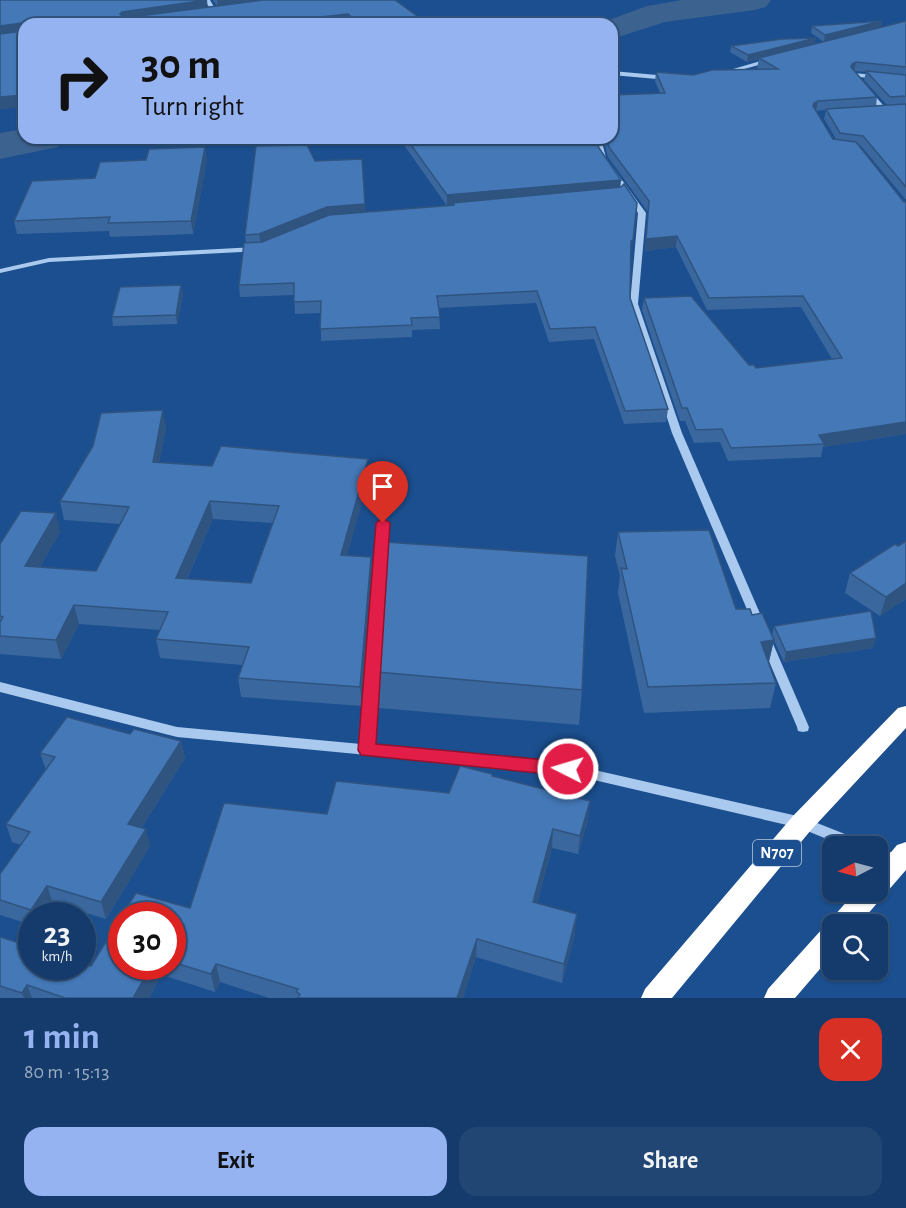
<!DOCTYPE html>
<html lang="en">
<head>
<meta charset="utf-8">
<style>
	:root { --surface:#143b6b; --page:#214673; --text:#f1f3f6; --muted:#9dadc1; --line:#33557e; --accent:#95b2f1 }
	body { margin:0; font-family:"Alegreya Sans",sans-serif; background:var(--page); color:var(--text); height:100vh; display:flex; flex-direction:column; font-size:22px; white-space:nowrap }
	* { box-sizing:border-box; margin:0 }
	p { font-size:20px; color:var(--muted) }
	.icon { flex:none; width:33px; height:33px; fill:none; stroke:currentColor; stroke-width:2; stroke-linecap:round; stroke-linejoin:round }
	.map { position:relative; height:998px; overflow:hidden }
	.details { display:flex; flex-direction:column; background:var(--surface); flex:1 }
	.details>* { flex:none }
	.banner { position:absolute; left:18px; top:18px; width:600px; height:126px; border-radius:18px; box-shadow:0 2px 4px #0004,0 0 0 2px var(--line); background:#95b2f1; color:#111; overflow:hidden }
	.needle { width:39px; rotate:264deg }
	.controls { position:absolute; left:822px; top:836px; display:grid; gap:12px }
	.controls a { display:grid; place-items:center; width:66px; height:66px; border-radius:12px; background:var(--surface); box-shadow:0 2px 4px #0004,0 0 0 2px var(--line); font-size:30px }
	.speed { position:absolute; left:18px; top:902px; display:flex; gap:12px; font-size:30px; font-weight:700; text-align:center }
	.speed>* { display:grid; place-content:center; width:78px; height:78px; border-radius:50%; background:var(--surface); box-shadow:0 2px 4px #0004,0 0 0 2px var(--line); line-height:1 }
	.speed small { font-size:15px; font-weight:400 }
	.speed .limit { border:9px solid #d22; background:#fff; color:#111 }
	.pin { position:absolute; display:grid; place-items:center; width:51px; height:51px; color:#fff; margin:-62px -26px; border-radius:50% 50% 50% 0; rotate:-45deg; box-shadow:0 0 6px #0007 }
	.pin .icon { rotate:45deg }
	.me { position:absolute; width:66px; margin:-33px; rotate:275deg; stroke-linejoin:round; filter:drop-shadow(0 0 4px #0008) }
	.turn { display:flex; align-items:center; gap:21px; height:126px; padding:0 24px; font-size:27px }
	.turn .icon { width:78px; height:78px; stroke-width:2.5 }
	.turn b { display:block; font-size:42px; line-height:51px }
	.round { display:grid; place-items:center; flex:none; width:63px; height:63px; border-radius:18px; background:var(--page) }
	.summary { display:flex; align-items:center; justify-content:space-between; height:102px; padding:0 24px }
	h1 { font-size:36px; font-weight:600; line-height:45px; color:var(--accent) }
	.button { display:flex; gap:12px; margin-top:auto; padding:12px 24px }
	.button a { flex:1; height:69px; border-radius:18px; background:var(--accent); color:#111; font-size:24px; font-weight:600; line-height:69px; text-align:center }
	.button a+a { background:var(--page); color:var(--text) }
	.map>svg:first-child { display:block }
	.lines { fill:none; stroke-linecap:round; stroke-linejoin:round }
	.river { fill:#3c6290; fill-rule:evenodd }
	.minor { fill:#a9c9ee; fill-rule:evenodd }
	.highway { fill:#fff; fill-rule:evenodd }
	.wall { fill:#3a679d; fill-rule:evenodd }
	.shaded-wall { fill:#305480 }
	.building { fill:#4478b7; stroke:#305480; stroke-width:1.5; fill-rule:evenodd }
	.route { fill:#e11d48; stroke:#92132f; stroke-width:1.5 }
	.labels { text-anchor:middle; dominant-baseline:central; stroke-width:4.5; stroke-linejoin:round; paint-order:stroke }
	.shield { fill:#1b4f8f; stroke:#bbcadd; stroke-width:1.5 }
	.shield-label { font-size:16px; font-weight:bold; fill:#fff }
</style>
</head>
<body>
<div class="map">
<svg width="906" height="998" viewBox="0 0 906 998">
	<rect width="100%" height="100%" fill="#1b4f8f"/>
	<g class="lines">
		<g class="river">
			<path d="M682 0H771L766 7 755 10 665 22 612 39V24H598L647 6Z"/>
			<path d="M24 129V138H64L58 147 0 159V133Z"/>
		</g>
		<g class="minor">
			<path d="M204 0H210L218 14H214Z"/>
			<path d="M771 58 774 60 773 61 719 76 716 74Z"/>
			<path d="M612 71 668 76 671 78 668 80 612 75Z"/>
			<path d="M854 73 906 78V82L859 77 888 111 879 113 876 111 880 109 851 75Z"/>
			<path d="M595 138H601L606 158 646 213 638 304 682 433 809 727 808 731 803 732 798 731 797 727 672 433 630 304 638 213 600 158Z"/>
			<path d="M257 247 261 249 260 251 49 262 0 273V269L49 258Z"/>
			<path d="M383 520 388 523 374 745 568 764 802 817 865 842 867 846H844L800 828 568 774 177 737 0 692V682L177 727 361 744 378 523Z"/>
			<path d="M878 847 904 857 906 861 904 865 899 867 878 859Z"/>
		</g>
		<g class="highway">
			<path d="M906 706V728L811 830 672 998H641L645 989 793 816 898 708Z"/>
			<path d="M906 842V870L859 924H832V955L795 998H764L768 989 823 928 830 925 834 916 856 891H878V868L897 845Z"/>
		</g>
	</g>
	<g class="wall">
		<path d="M0 0 208 7 217 6 213 0H395L424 24H24V107L0 109Z"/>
		<path d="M882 21 881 27 824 42 811 33 812 26Z"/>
		<path d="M906 21V200L861 146 859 145 904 202H906V434L823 447 821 457 728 461 720 442 694 443 685 421H680L642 310 644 298 749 365 756 368 832 359 801 307 707 310 676 247 645 251 648 212 608 157 603 138H612L660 93 655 81 656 72 693 75 761 70 757 68 759 59 747 62 730 52 731 46 816 38 814 44ZM854 71 866 72 864 80 887 105 876 106 877 97ZM826 110 824 119 836 139H833L816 111Z"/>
		<path d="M399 138H596L599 148 620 187 632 252H631L630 298 668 409 666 422 624 424 594 339 549 342 536 303 439 308 440 329 412 330V337L321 341V313L295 314 294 295 240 297 239 285 246 243 245 235 315 161 365 212 447 206Z"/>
		<path d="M207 159 193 234 110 237 109 231 17 234 14 221 95 178Z"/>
		<path d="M183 294 177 324 113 326 112 317Z"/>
		<path d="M166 428 159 462 369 477 347 555 371 557 372 576 362 706 241 697 238 678 242 665 160 658 156 639 160 630 79 624 61 659 0 654V544L60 532 40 567 96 571 120 524 64 520 60 501ZM213 519 272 523 251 583 187 579Z"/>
		<path d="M618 532 736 609 752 615 774 640 769 662 776 683 770 708 644 713 618 593 620 576 615 556Z"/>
		<path d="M906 541V599L880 616 845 593 850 573Z"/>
		<path d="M774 626 873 648 784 662 772 636Z"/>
		<path d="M377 672 582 690 579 725 379 708Z"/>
		<path d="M130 734 181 741 185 758 142 827 150 846 106 919 53 903 45 915H32V925L0 915V874L21 845 12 842 6 824 46 770 40 753Z"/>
		<path d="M492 774V777L588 820 578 854 552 848 537 903 575 933 562 983 476 957 463 998H269L220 982 215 992 162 975 149 998H0V937L91 966H172V915L190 908 327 814 449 793Z"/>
	</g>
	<g class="shaded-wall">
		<path d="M207 0 208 10 122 24 120 14 122 12Z"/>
		<path d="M217 0H299L218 9Z"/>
		<path d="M348 14V24H257Z"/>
		<path d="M424 21V24H405Z"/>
		<path d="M882 21 881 27 824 42 825 35Z"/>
		<path d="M22 23 24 33 0 36V26Z"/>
		<path d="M816 38 814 44 747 62 748 55Z"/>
		<path d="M856 62 854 71 850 73 852 64Z"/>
		<path d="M24 95V107L0 109V98Z"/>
		<path d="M818 101 816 111 812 113 814 103Z"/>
		<path d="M205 147 207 159 193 234 191 221Z"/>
		<path d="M621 180 620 191 453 203V206H447V195Z"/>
		<path d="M365 204 366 214 261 245 259 234 327 207Z"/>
		<path d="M677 236 676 247 645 251 646 239Z"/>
		<path d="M633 240 632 252H630L631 241Z"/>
		<path d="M181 285 183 294 177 324 176 315Z"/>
		<path d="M163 410 166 428 156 480 153 462Z"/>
		<path d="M906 422V434L823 447 824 444 819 435Z"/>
		<path d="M368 459 369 477 342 573 341 555Z"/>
		<path d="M210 501 213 519 179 596 176 578Z"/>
		<path d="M56 513 60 532 30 585 25 566Z"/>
		<path d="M371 557 372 576 362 706 360 687Z"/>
		<path d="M906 583V599L880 616 886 597Z"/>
		<path d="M74 605 79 624 61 659 56 640Z"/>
		<path d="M876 638 873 648 784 662 786 652Z"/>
		<path d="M774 640 768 665 761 642Z"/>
		<path d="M181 741 185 758 133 841 128 824Z"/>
		<path d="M590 801 588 820 578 854 580 836Z"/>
		<path d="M146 829 150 846 106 919 101 902Z"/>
		<path d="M553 829 552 848 532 921 533 902Z"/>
		<path d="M47 886 53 903 45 915H33L31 910Z"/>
		<path d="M577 914 575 933 562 983 564 964Z"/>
		<path d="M477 939 476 957 463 998H457Z"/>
		<path d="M216 964 220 982 215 992 211 974Z"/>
		<path d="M151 966H159L162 975 149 998H133Z"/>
		<path d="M27 985 32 998H24L22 993Z"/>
	</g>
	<g class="building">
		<path d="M0 0H207L122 12 120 14 122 16H139L263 0H395L424 21 405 24H360L348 14 257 24H24V29L22 23 0 26Z"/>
		<path d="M882 21 825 35 812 26Z"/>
		<path d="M906 21V67L856 62 852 64 851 67 877 97 818 101 814 103 813 106 833 139 856 142 904 202H906V422L819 435 824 444 731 448 722 429 696 430 687 408H682L644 298 691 296 749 365H754L756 368 842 358 803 296 709 298 677 236 646 239 649 201 609 147 606 138H612V95L665 93 656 72 693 75 712 70 778 69 759 58Z"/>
		<path d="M24 29V95L0 97V34L22 31Z"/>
		<path d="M816 38 748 55 731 46 782 39Z"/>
		<path d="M866 71 906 75V96L890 97Z"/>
		<path d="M906 104V187L863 136 840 133 826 109Z"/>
		<path d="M406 138H596L599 148 621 180 447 195Z"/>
		<path d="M307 145 315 161 362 159 365 204 327 207 259 234 245 235 256 146Z"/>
		<path d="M205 147 191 221 108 223 110 217 14 221 32 181 95 178 100 162 146 160 149 149Z"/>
		<path d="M624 184 637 203 633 240 631 241 630 298 668 409 625 411 595 327 550 329 537 291 437 296 440 317 411 318 412 325 320 329 321 301 294 302V283L239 285 244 243 262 242 329 215 454 205 453 203 621 187Z"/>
		<path d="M181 285 176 315 112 317 120 287Z"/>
		<path d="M163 410 153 462 212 466 221 446 368 459 341 555 371 557 360 687 238 678 249 647 156 639 168 612 74 605 56 640 0 636V622L3 617 0 616V544L21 511 56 513 25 566 96 571 129 507 60 501 93 446 101 413ZM210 501 279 506 251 583 176 578Z"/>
		<path d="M709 530 736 609H750L752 615 762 613 774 640 761 642 776 683 648 687 621 568 627 569 618 532Z"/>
		<path d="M906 541V583L886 597 850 573 895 544 898 546Z"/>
		<path d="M385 542 588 556 582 690 377 672Z"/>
		<path d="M871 611 876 638 786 652 774 626Z"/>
		<path d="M67 717 130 734 134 729 181 741 128 824 146 829 101 902 47 886 31 910 0 900V874L30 832 6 824 55 757 40 753Z"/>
		<path d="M460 766 492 774V776L590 801 580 836 553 829 533 902 577 914 564 964 477 939 457 998H298L300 994 296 992 298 989 216 964 211 974 172 962V915H122L136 893 190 908 224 803 327 814 336 781 449 793Z"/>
		<path d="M122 916V966H151L133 998H65L27 985 22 993 0 986V937L32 947V966H82V964L91 966Z"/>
	</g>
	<path class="route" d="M383 518 390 523 376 744 568 762 574 764 577 769 574 774 568 776 361 755 358 750 376 523Z"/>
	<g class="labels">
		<rect class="shield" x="753" y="840" width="48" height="26" rx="4.5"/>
		<g class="shield-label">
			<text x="777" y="853">N707</text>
		</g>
	</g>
</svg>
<div class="controls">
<a><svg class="needle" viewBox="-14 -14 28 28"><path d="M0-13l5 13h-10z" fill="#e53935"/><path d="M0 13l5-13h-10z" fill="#9dadc1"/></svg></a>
<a><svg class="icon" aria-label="search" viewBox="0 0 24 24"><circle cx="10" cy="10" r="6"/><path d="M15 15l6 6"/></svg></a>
</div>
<div class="speed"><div>23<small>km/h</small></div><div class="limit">30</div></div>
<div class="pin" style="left:383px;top:523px;background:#d93025"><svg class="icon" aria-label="arrive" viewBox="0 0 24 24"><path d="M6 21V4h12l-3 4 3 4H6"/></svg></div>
<svg class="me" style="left:568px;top:769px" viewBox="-20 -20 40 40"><circle r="17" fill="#e11d48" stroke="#fff" stroke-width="3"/><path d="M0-11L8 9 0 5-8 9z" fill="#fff"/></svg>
<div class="banner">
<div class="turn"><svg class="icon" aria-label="right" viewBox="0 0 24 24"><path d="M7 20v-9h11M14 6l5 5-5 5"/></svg><div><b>30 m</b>Turn right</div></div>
</div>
</div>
<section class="details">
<div class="summary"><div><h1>1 min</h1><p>80 m · 15:13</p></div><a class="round" style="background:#d93025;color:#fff"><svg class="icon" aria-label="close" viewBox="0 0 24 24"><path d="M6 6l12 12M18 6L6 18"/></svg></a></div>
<div class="button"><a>Exit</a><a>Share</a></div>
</section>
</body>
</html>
